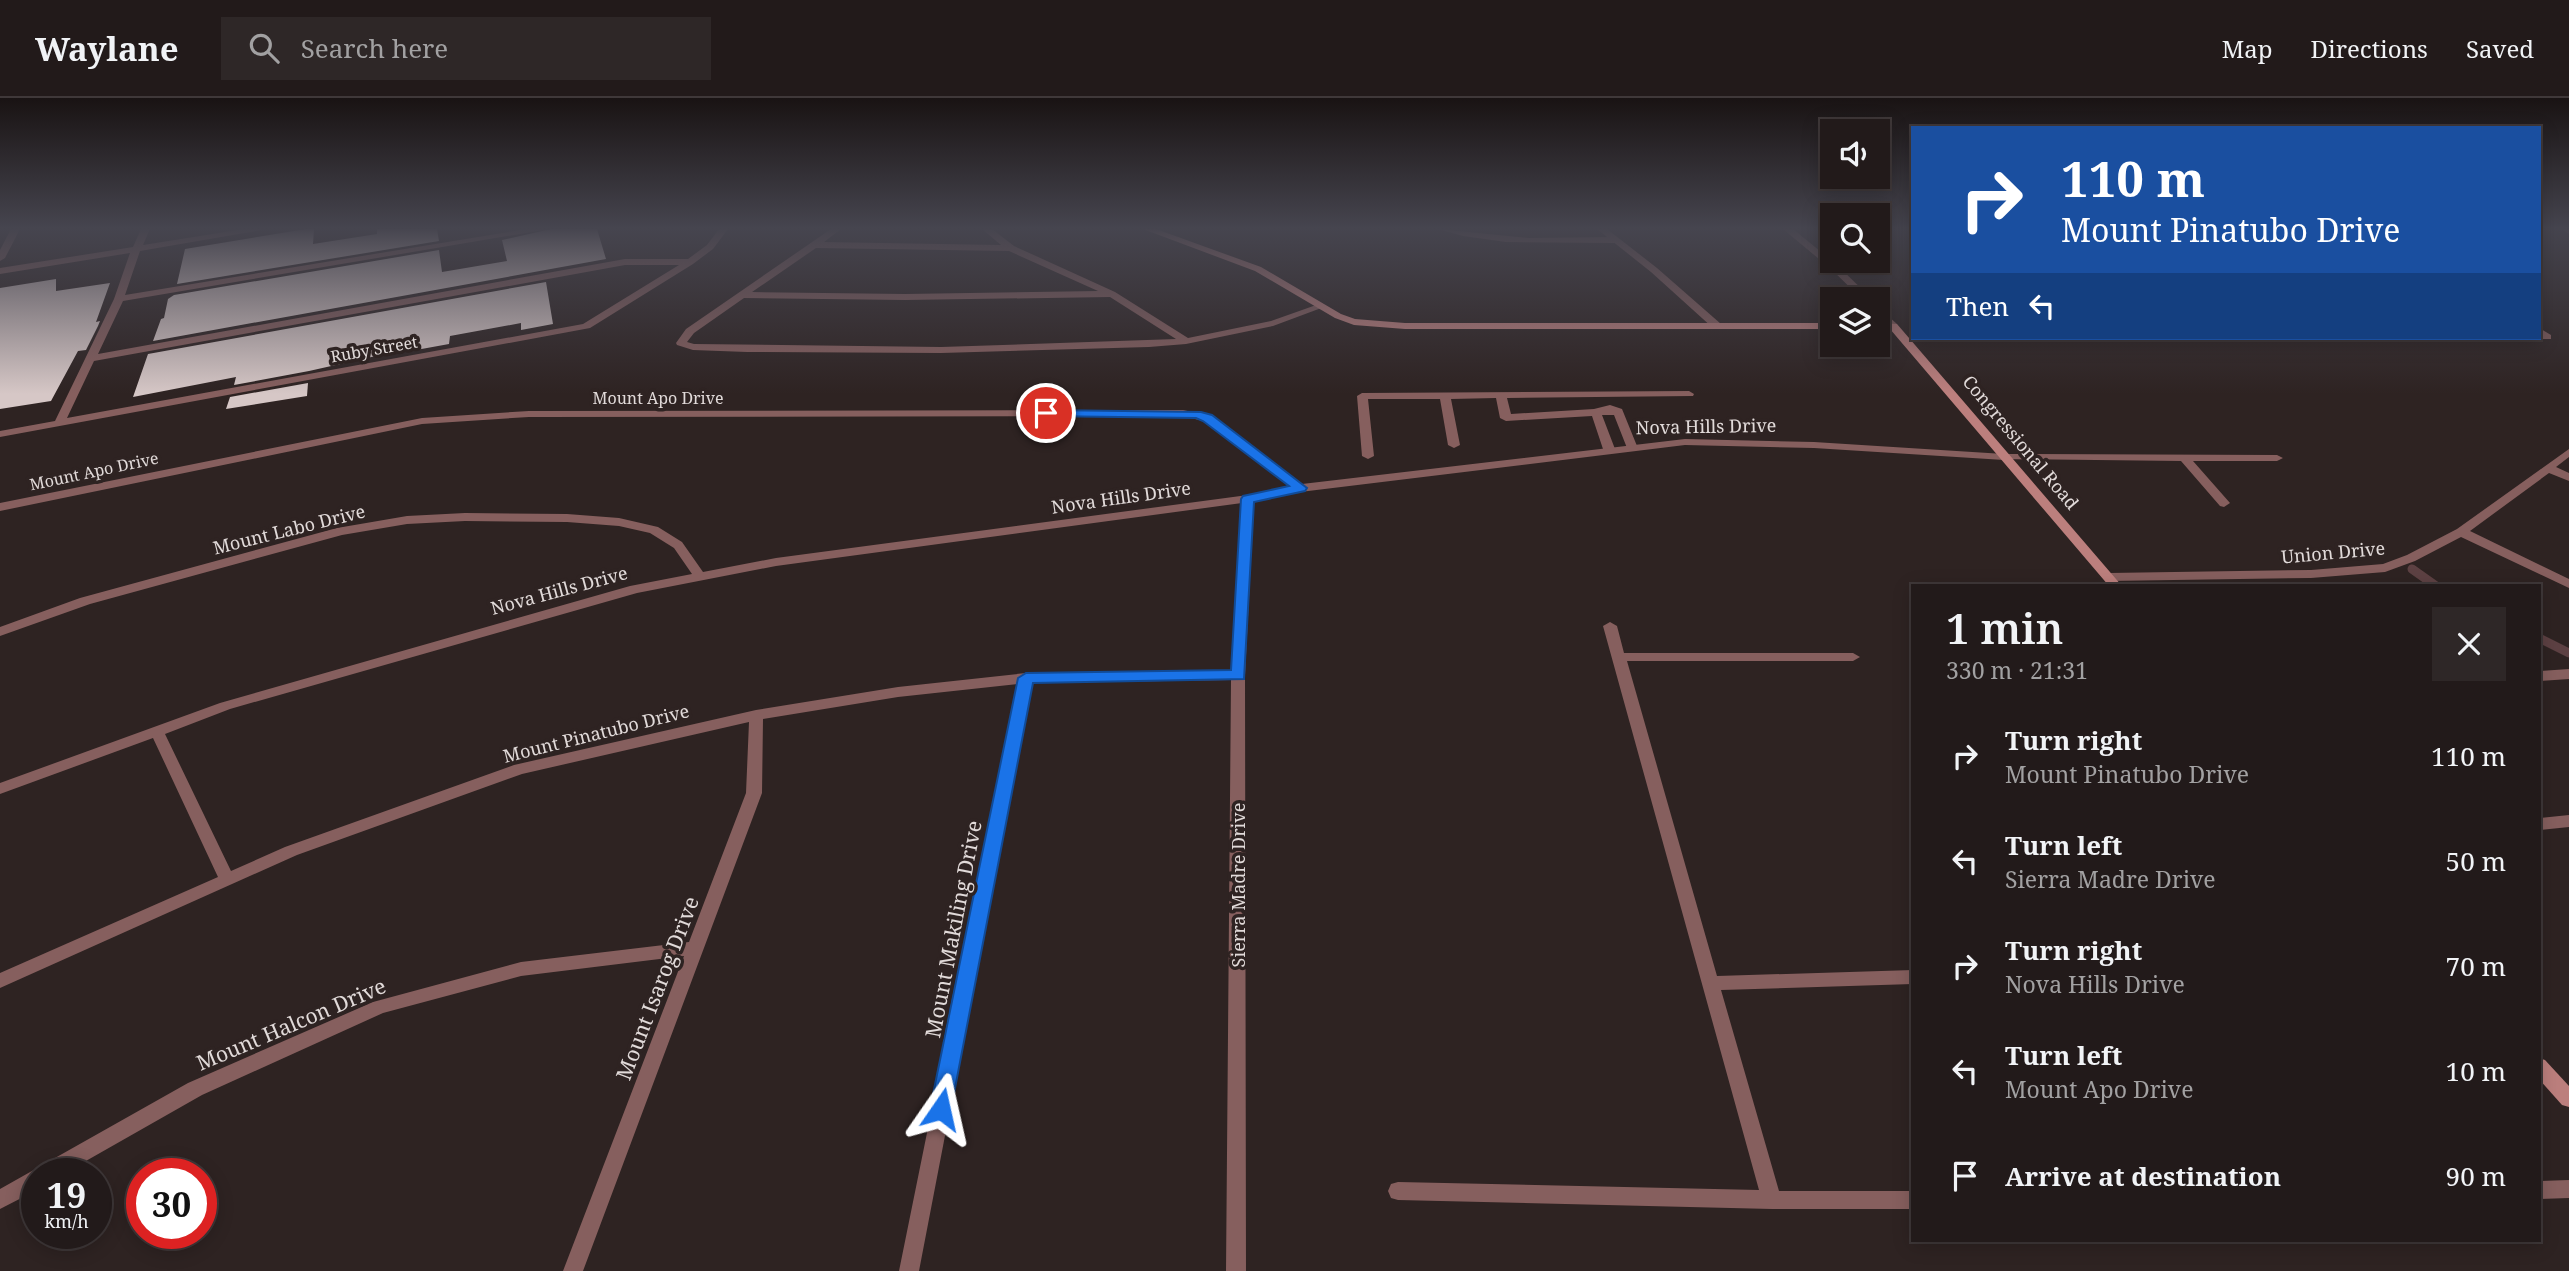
<!DOCTYPE html>
<html lang="en">
<head>
<meta charset="utf-8">
<style>
	:root { --surface:#221a1a; --page:#2e2727; --text:#f1f3f6; --muted:#a2a1a2; --line:#3f3839 }
	body { margin:0; font-family:"Noto Serif",serif; background:var(--page); color:var(--text); height:100vh; display:flex; flex-direction:column; font-size:26px; white-space:nowrap }
	* { box-sizing:border-box; margin:0 }
	p { font-size:23px; color:var(--muted) }
	.icon { flex:none; width:38px; height:38px; fill:none; stroke:currentColor; stroke-width:2; stroke-linecap:round; stroke-linejoin:round }
	.map { position:relative; flex:1; overflow:hidden }
	.drawer { position:absolute; left:1911px; top:486px; width:630px; height:658px; display:flex; flex-direction:column; background:var(--surface); border-radius:0px; box-shadow:0 4px 18px #0003,0 0 0 2px var(--line) }
	.drawer>* { flex:none }
	.hud { position:absolute; left:1911px; top:28px; width:630px; height:214px; border-radius:0px; box-shadow:0 4px 18px #0003,0 0 0 2px var(--line); background:#1a4fa0; color:#fff; overflow:hidden }
	.tools { position:absolute; left:1820px; top:21px; display:grid; gap:14px }
	.tools a { display:grid; place-items:center; width:70px; height:70px; border-radius:0px; background:var(--surface); box-shadow:0 4px 18px #0003,0 0 0 2px var(--line); font-size:35px }
	.speed { position:absolute; left:21px; top:1060px; display:flex; gap:14px; font-size:35px; font-weight:700; text-align:center }
	.speed>* { display:grid; place-content:center; width:91px; height:91px; border-radius:50%; background:var(--surface); box-shadow:0 4px 18px #0003,0 0 0 2px var(--line); line-height:1 }
	.speed small { font-size:18px; font-weight:400 }
	.speed .limit { border:10px solid #d22; background:#fff; color:#111 }
	.pin { position:absolute; display:grid; place-items:center; width:60px; height:60px; color:#fff; margin:-30px; border:4px solid #fff; border-radius:50%; box-shadow:0 2px 7px #0007 }
	.me { position:absolute; width:77px; margin:-38px; rotate:11deg; stroke-linejoin:round; filter:drop-shadow(0 0 5px #0008) }
	.turn { display:flex; align-items:center; gap:24px; height:147px; padding:0 35px; font-size:32px }
	.turn .icon { width:91px; height:91px; stroke-width:2.5 }
	.turn b { display:block; font-size:49px; line-height:60px }
	.then { display:flex; align-items:center; height:66px; padding:0 35px; background:#0003; gap:14px; font-size:26px }
	.round { display:grid; place-items:center; flex:none; width:74px; height:74px; border-radius:0px; background:var(--page) }
	.overview { display:flex; align-items:center; justify-content:space-between; height:119px; padding:0 35px }
	h1 { font-size:42px; font-weight:600; line-height:52px }
	ul { padding:0; list-style:none }
	li { display:flex; align-items:center; gap:21px; height:105px; padding:0 35px }
	li div { flex:1 }
	li b { display:block; font-size:26px }
	li em { font-style:normal }
	header { display:flex; align-items:center; gap:42px; box-sizing:border-box; height:98px; padding:0 35px; background:var(--surface); border-bottom:2px solid var(--line) }
	header strong { font-size:33px }
	nav { display:flex; gap:38px; margin-inline-start:auto; font-size:24px }
	.search { width:490px; height:63px; background:var(--page); display:flex; align-items:center; gap:18px; box-sizing:border-box; padding:0 24px; border-radius:0px; color:var(--muted); font-size:26px }
	.map>svg:first-child { display:block }
	.lines { fill:none; stroke-linecap:round; stroke-linejoin:round }
	.stream { stroke:#5d4143; stroke-width:9 }
	.building { fill:#d6c7c6 }
	.minor { fill:#865f5e; fill-rule:evenodd }
	.tertiary { fill:#865f5e; fill-rule:evenodd }
	.secondary { fill:#bc7f7d; fill-rule:evenodd }
	.route { fill:#1a73e8; stroke:#114b97; stroke-width:2 }
	.labels { text-anchor:middle; dominant-baseline:central; stroke-width:7; stroke-linejoin:round; paint-order:stroke }
	.far-street-label { font-size:16px; fill:#e1dad9; stroke:#2e2322 }
	.street-label { font-size:18px; fill:#e1dad9; stroke:#2e2322 }
	.near-street-label { font-size:21px; fill:#e1dad9; stroke:#2e2322 }
</style>
</head>
<body>
<header>
<strong>Waylane</strong>
<div class="search"><svg class="icon" aria-label="search" viewBox="0 0 24 24"><circle cx="10" cy="10" r="6"/><path d="M15 15l6 6"/></svg>Search here</div>
<nav><a>Map</a><a>Directions</a><a>Saved</a></nav>
</header>
<div class="map">
<svg width="2569" height="1173" viewBox="0 0 2569 1173">
	<rect width="100%" height="100%" fill="#2e2322"/>
	<g class="lines">
		<g class="stream">
			<path d="M2412 471 2436 488"/>
			<path d="M2539 540 2569 555"/>
		</g>
	</g>
	<g class="building">
		<path d="M306 131H314L313 146 377 136V131H437L439 143 177 186 185 151Z"/>
		<path d="M551 131H597L606 161 153 243 161 221 164 220 168 201 174 197 439 152 442 174 507 163 502 142Z"/>
		<path d="M56 181V193L110 185 96 224 100 223 98 228 86 252 78 253 51 303 0 311V190Z"/>
		<path d="M546 184 553 226 521 232V225L450 238 449 246 416 252V249L309 273 234 287 236 279 133 299 148 256Z"/>
		<path d="M308 285 307 298 226 311 230 299Z"/>
	</g>
	<g class="lines">
		<g class="minor">
			<path d="M11 131H20L5 160 0 163V152Z"/>
			<path d="M141 131H150L143 147 244 131H267L140 153 125 197 526 131H549L123 203 98 256 625 161H688L707 147 719 131H728L713 151 693 166 590 230 0 339V333L55 323 114 201 130 155 0 176V170L133 149ZM625 167H679L583 226 67 320 94 263Z"/>
			<path d="M831 131H841L824 144 1001 147 982 131H992L1014 148 1115 194 1188 240 1271 223 1319 206 1324 209 1273 228 1186 246 1149 249 941 255 747 254 693 252 677 247 676 245 686 231ZM816 150 1009 153 1098 193 905 196 752 194ZM1110 199 1176 241 941 249 694 246 687 244 694 235 744 200 905 202Z"/>
			<path d="M1438 131 1528 140 1614 139 1619 142 1614 145 1506 144 1463 138Z"/>
			<path d="M1783 131H1793L1837 167 1872 201H1862L1831 171Z"/>
			<path d="M2562 131H2569V136Z"/>
			<path d="M1878 209 1897 226V230H1889L1878 218Z"/>
			<path d="M2539 230 2551 237V241H2543L2539 238Z"/>
			<path d="M1689 293 1694 296 1693 298 1507 300 1511 316 1594 311 1610 307 1622 311 1637 348 1635 350H1627L1614 317H1602L1615 351 1609 354 1603 351 1592 318 1506 323 1500 320 1496 300 1451 301 1460 347 1454 350 1448 347 1440 301H1368L1374 358 1368 361 1362 358 1357 298 1362 295Z"/>
			<path d="M2569 351V359L2556 369 2569 375V383L2549 375 2470 433 2569 481V490L2461 439 2415 463 2385 474 2311 480 2109 483 2103 479 2109 475 2311 472 2383 466 2407 457 2457 431Z"/>
			<path d="M2004 356 2277 357 2283 360 2277 363H2193L2230 405 2224 409 2220 408 2181 363 2000 361V357Z"/>
			<path d="M1300 386 1304 387V393L1254 403 1245 577 1246 1173H1226L1231 582 1032 585 919 1173H899L1018 586 898 599 763 621 762 695 583 1173H563L684 858 521 878 383 915 202 997 63 1076H37V1092L0 1111V1091L188 985 373 904 521 864 689 844 746 695 749 624 522 676 297 757 0 890V875L218 779 153 640 0 696V685L220 605 630 488 692 476 674 450 650 435 619 428 567 424 465 423 407 426 342 437 90 506 0 538V529L80 500 337 430 407 418 465 415 567 416 619 420 658 429 682 444 703 474 776 460 1248 397ZM1242 405 1231 572 1026 575 898 589 756 612 514 667 285 749 231 773 165 636 230 611 637 495 776 468Z"/>
			<path d="M1610 524 1617 528 1624 555H1853L1860 559 1853 563H1627L1717 878 1913 872V886L1721 892 1779 1093H1913V1111H1772L1398 1102 1391 1100 1388 1093 1391 1086 1398 1084 1759 1092 1603 528Z"/>
			<path d="M2569 571V581L2539 583V573Z"/>
			<path d="M2569 717V729L2539 732V720Z"/>
			<path d="M2569 1082V1100L2539 1101V1083Z"/>
		</g>
		<g class="tertiary">
			<path d="M1597 131H1607L1657 170 1721 226V230H1713L1651 174Z"/>
			<path d="M1183 312 1211 318 1302 386 1685 341 1814 344 2004 356 2010 359 2004 362 1814 350 1685 347 1300 394 1203 323 1183 318 529 319 422 326 0 413V405L422 320 529 313Z"/>
		</g>
		<g class="secondary">
			<path d="M1143 131H1156L1261 169 1341 216 1355 221 1405 225H1832V231H1405L1354 227 1335 220 1255 173Z"/>
			<path d="M1878 225 1897 226 2122 488H2109L1890 231H1878Z"/>
			<path d="M2539 960 2545 962 2569 988V1009L2562 1007 2539 981Z"/>
		</g>
	</g>
	<linearGradient id="sky" x2="0" y2="1"><stop stop-color="#191313"/><stop offset="0.44" stop-color="#46454f"/><stop offset="1" stop-color="#46454f" stop-opacity="0"/></linearGradient>
	<rect width="2569" height="296" fill="url(#sky)"/>
	<path class="route" d="M1046 312 1201 314 1212 317 1307 390 1305 393 1254 404 1244 581 1033 585 951 1011 948 1018 941 1021 933 1018 930 1011 1018 580 1026 575 1231 572 1241 401 1243 398 1289 388 1203 323 1196 320 1042 318V313Z"/>
	<g class="labels">
		<g class="far-street-label">
			<text transform="translate(374 251) rotate(-10)">Ruby Street</text>
			<text x="658" y="300">Mount Apo Drive</text>
			<text transform="translate(94 373) rotate(-12)">Mount Apo Drive</text>
		</g>
		<g class="street-label">
			<text transform="translate(1706 328) rotate(-1)">Nova Hills Drive</text>
			<text transform="translate(2021 344) rotate(50)">Congressional Road</text>
			<text transform="translate(1121 399) rotate(-8)">Nova Hills Drive</text>
			<text transform="translate(289 431) rotate(-14)">Mount Labo Drive</text>
			<text transform="translate(2333 454) rotate(-5)">Union Drive</text>
			<text transform="translate(559 492) rotate(-15)">Nova Hills Drive</text>
			<text transform="translate(596 635) rotate(-14)">Mount Pinatubo Drive</text>
			<text transform="translate(1238 787) rotate(-90)">Sierra Madre Drive</text>
		</g>
		<g class="near-street-label">
			<text transform="translate(953 831) rotate(-79)">Mount Makiling Drive</text>
			<text transform="translate(657 890) rotate(-69)">Mount Isarog Drive</text>
			<text transform="translate(291 926) rotate(-23)">Mount Halcon Drive</text>
		</g>
	</g>
</svg>
<div class="tools">
<a><svg class="icon" aria-label="sound" viewBox="0 0 24 24"><path d="M4 9h4l5-4v14l-5-4H4zM17 9q2 3 0 6"/></svg></a>
<a><svg class="icon" aria-label="search" viewBox="0 0 24 24"><circle cx="10" cy="10" r="6"/><path d="M15 15l6 6"/></svg></a>
<a><svg class="icon" aria-label="layers" viewBox="0 0 24 24"><path d="M12 4l9 5-9 5-9-5zM3 14l9 5 9-5"/></svg></a>
</div>
<div class="speed"><div>19<small>km/h</small></div><div class="limit">30</div></div>
<div class="pin" style="left:1046px;top:315px;background:#d93025"><svg class="icon" aria-label="arrive" viewBox="0 0 24 24"><path d="M6 21V4h12l-3 4 3 4H6"/></svg></div>
<svg class="me" style="left:941px;top:1011px" viewBox="-20 -20 40 40"><path d="M0-17L14 15 0 8-14 15z" fill="#1a73e8" stroke="#fff" stroke-width="4"/></svg>
<div class="hud">
<div class="turn"><svg class="icon" aria-label="right" viewBox="0 0 24 24"><path d="M7 20v-9h11M14 6l5 5-5 5"/></svg><div><b>110 m</b>Mount Pinatubo Drive</div></div>
<div class="then">Then<svg class="icon" aria-label="left" viewBox="0 0 24 24"><path d="M17 20v-9H6M10 6l-5 5 5 5"/></svg></div>
</div>
<section class="drawer">
<div class="overview"><div><h1>1 min</h1><p>330 m · 21:31</p></div><a class="round"><svg class="icon" aria-label="close" viewBox="0 0 24 24"><path d="M6 6l12 12M18 6L6 18"/></svg></a></div>
<ul>
<li><svg class="icon" aria-label="right" viewBox="0 0 24 24"><path d="M7 20v-9h11M14 6l5 5-5 5"/></svg><div><b>Turn right</b><p>Mount Pinatubo Drive</p></div><em>110 m</em></li>
<li><svg class="icon" aria-label="left" viewBox="0 0 24 24"><path d="M17 20v-9H6M10 6l-5 5 5 5"/></svg><div><b>Turn left</b><p>Sierra Madre Drive</p></div><em>50 m</em></li>
<li><svg class="icon" aria-label="right" viewBox="0 0 24 24"><path d="M7 20v-9h11M14 6l5 5-5 5"/></svg><div><b>Turn right</b><p>Nova Hills Drive</p></div><em>70 m</em></li>
<li><svg class="icon" aria-label="left" viewBox="0 0 24 24"><path d="M17 20v-9H6M10 6l-5 5 5 5"/></svg><div><b>Turn left</b><p>Mount Apo Drive</p></div><em>10 m</em></li>
<li><svg class="icon" aria-label="arrive" viewBox="0 0 24 24"><path d="M6 21V4h12l-3 4 3 4H6"/></svg><div><b>Arrive at destination</b></div><em>90 m</em></li>
</ul>
</section>
</div>
</body>
</html>
